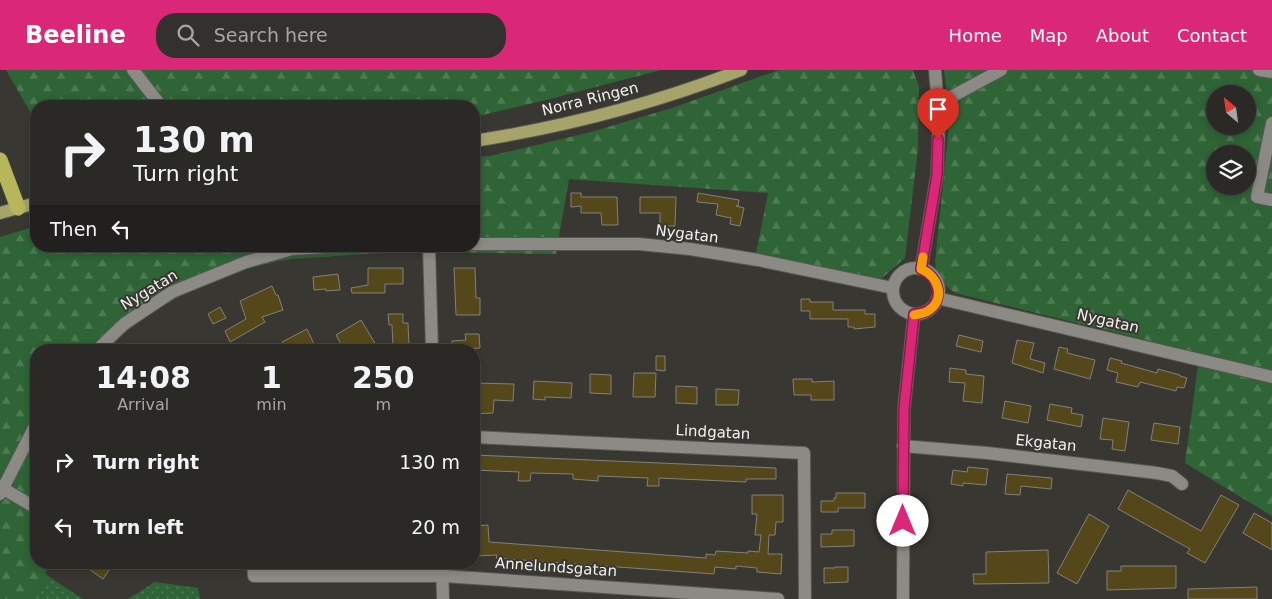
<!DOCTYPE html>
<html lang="en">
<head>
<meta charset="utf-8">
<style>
	:root { --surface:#2b2926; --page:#33312e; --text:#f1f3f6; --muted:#a6a6a7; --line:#474543; --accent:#db2777 }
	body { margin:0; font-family:"DejaVu Sans",sans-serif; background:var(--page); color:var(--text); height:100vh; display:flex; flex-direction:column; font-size:19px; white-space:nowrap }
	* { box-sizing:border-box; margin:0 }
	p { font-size:16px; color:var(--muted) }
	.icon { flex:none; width:28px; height:28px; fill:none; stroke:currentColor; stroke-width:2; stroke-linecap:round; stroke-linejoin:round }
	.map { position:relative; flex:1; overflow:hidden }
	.panel { position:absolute; left:30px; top:274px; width:450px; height:225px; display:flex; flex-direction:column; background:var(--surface); border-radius:20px; box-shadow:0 2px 8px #0003,0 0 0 1px var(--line) }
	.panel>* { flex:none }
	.top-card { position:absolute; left:30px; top:30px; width:450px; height:152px; border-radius:20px; box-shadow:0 2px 8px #0003,0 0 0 1px var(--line); background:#2b2926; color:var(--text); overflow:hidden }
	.needle { width:32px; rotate:331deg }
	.tools { position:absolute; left:1206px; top:15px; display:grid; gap:10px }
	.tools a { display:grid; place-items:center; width:50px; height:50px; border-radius:50%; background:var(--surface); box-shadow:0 2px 8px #0003,0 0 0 1px var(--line); font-size:25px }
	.pin { position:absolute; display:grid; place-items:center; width:42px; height:42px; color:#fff; margin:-51px -21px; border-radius:50% 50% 50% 0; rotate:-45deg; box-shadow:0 0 5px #0007 }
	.pin .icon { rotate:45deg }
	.me { position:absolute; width:55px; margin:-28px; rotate:0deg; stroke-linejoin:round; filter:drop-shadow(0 0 4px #0008) }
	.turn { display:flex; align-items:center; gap:18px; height:105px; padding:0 20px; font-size:22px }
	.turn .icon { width:65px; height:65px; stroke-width:2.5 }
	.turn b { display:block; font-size:35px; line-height:42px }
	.then { display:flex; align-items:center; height:48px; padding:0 20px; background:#0003; gap:10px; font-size:19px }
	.eta { display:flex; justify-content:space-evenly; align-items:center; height:85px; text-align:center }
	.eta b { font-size:30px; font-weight:600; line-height:35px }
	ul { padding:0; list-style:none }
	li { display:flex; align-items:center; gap:15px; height:65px; padding:0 20px }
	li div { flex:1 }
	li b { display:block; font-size:19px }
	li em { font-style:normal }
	header { display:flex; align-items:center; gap:30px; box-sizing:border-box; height:70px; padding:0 25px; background:var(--accent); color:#fff }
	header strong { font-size:24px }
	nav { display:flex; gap:28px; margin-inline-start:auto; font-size:18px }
	.search { width:350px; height:45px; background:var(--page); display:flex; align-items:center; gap:12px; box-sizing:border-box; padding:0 18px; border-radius:20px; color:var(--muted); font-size:19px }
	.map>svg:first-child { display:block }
	.grass { fill:url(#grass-dots) }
	.forest { fill:url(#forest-firs); fill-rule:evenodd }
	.building { fill:#54481b; stroke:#82807a }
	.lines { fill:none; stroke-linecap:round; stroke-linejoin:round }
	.minor-casing { stroke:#575651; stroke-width:14 }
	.major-casing { stroke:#575651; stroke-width:14 }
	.highway-casing { stroke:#575651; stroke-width:16 }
	.minor { stroke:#8b8a84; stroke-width:12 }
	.major { stroke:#a6a46b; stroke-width:12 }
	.highway { stroke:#b8b65a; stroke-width:15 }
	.route-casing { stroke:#8e194d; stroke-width:12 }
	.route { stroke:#db2777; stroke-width:9 }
	.slow { stroke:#f59e0b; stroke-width:9 }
	.labels { text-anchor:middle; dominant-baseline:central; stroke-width:4; stroke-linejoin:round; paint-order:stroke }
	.street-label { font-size:15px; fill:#f2f1ee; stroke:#393732 }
</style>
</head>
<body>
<header>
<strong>Beeline</strong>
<div class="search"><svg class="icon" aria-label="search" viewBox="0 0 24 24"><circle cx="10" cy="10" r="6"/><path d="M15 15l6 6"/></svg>Search here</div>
<nav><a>Home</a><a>Map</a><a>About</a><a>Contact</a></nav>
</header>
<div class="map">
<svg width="1272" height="529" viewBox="0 0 1272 529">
	<defs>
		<pattern id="grass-dots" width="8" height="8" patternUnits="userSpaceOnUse" patternTransform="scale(1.25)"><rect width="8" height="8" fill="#2e6436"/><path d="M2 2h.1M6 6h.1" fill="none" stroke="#4d7b53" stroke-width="1.8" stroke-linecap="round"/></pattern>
		<pattern id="forest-firs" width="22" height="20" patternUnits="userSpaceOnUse" patternTransform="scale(1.25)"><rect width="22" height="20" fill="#2e6436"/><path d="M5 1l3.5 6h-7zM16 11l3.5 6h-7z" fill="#4d7b53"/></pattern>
	</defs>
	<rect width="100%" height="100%" fill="#393732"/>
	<g class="grass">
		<path d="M51 508 83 529H31Z"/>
		<path d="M155 512 198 518 200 529H128Z"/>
	</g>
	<g class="forest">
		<path d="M6 0H661L546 30 474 47V36H36V52Z"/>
		<path d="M779 0H913L919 17 918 79 905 188 881 209 756 183 768 123 569 109 556 184C482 183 409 180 336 186 317 188 297 187 279 191 216 204 151 235 106 280H36V492L53 493 45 503 51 508 31 529H0V167L36 156V176H474V87L490 86 591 62 672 38Z"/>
		<path d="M944 0H1272V301L955 223C943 214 936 206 935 192L948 64V33ZM1215 24H1248V56H1215ZM1215 84H1248V116H1215Z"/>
		<path d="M1198 295 1272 314V446L1185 393Z"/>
	</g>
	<g class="building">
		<path d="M571 123H581V127H617L618 155H602L601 143H581V136L571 137Z"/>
		<path d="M698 123 739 130 738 136H736L744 138 740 156 730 154 731 148 716 145 718 134 697 132Z"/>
		<path d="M640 127H676L675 156H660V143H640Z"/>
		<path d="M368 198H403V214H385V223H352L351 218 368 215Z"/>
		<path d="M454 198H475L476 228H480V245H456Z"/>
		<path d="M338 204 340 220 326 221V219L314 220 313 207Z"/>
		<path d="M272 216 276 225H278L283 240 262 247 265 252 230 272 225 261 246 249 240 231Z"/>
		<path d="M801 229H810V232H833V240H865V244H875V257L854 259V257H848V249H810V241H801Z"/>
		<path d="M220 237 226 248 213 254 208 244Z"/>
		<path d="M388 244H403V253H408L409 278 393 279 392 255H389Z"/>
		<path d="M361 250 376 275 367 280H355L353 277 344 280 336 265Z"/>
		<path d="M307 259 314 274 302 280H286L282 272Z"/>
		<path d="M465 264H479L480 278 452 280V271L466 270Z"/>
		<path d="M959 265 983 271 981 282 956 276Z"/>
		<path d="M1017 270 1034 273 1030 289 1045 293 1043 303 1012 293Z"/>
		<path d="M1059 277 1068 279 1067 283 1095 290 1090 309 1054 299Z"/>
		<path d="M656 286H665V301L656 300Z"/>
		<path d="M1110 288 1122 291 1121 293 1157 303 1158 299 1180 305V306L1187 308 1184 318 1177 317 1176 321 1140 312 1138 317 1116 312 1118 303 1107 300Z"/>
		<path d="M950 298 966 300V304L984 306 982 333 963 331 965 313 949 312Z"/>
		<path d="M634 303H656L655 327H633Z"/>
		<path d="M590 304 611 305V324L590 323Z"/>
		<path d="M793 309H812V312L834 311V330H811V325H794Z"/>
		<path d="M534 311 572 313 571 328 545 327V330L533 329Z"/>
		<path d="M474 313 514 314 513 331 494 330 493 343 474 344Z"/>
		<path d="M676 316 697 317V334L676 333Z"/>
		<path d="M716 319 739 320 738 335H716Z"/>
		<path d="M1005 331 1031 336 1028 353 1002 348Z"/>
		<path d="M1050 334 1072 338 1071 343 1083 345 1081 357 1047 350Z"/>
		<path d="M1103 348 1129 352 1125 381 1112 379 1113 370 1100 369Z"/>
		<path d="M1154 353 1180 357 1178 374 1151 370Z"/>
		<path d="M474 385 776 398V409H746V412L659 408V416H647L648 408 598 406V411L573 409V404L531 403 530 411H518L519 402 474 400Z"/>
		<path d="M968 397 988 399 986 415 963 413V416L951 414 953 400 967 402Z"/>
		<path d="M1007 404 1052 408 1051 419 1021 416 1020 425 1005 424Z"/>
		<path d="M1128 420 1201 461 1221 425 1239 435 1205 493 1187 483 1190 479 1118 439Z"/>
		<path d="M836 423H865V438H838V442H821V431H834V428H836Z"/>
		<path d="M752 425H783V452H776L775 465H769L768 484H782L781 504 757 502V498L736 496V499L715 497 714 504 508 489 496 488 497 485 474 486V456L488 455 489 472 706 488V484L715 485 716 481 748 483V481L759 482 761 465H755L757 444H752Z"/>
		<path d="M1254 443 1272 453V480L1243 463Z"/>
		<path d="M1089 444 1109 456 1077 514 1057 503Z"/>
		<path d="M832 460H854V476L821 477V464H832Z"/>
		<path d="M1048 480 1049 513 974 514 973 504H986V482Z"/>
		<path d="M79 492H97L109 500 103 509Z"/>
		<path d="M1121 496H1176V518L1107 520V501H1121Z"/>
		<path d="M835 497H848V512L824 513V498H835Z"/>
		<path d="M1257 517V529H1188V519Z"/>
	</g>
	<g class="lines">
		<defs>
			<g id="minor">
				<path d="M133 0 161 36"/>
				<path d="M1259 0 1272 2"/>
				<path d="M938 30 951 27 1001 0"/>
				<path d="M1272 53 1257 127 1272 130"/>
				<path d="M474 174H639L690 179 758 190 893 218"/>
				<path d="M429 176 432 280"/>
				<circle cx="916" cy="221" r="23"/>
				<path d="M921 199 937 105 939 50 935 0"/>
				<path d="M937 228 1272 307"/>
				<path d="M97 280 124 254 172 222 246 192 292 179 343 176"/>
				<path d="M474 367 804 383 805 529"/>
				<path d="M903 376 987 383 1157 403 1172 406 1182 414"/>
				<path d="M2 418 36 438"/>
				<path d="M0 424 36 354"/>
				<path d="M253 492 254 506H443L778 529"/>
				<path d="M442 492 443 529"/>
				<path d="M903 529 904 339 914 244"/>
			</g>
			<g id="major">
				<path d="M474 71C564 57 656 33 741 0"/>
				<path d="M0 143 36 133"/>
			</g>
			<path id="highway" d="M0 90 18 138"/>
		</defs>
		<use href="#minor" class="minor-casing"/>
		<use href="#major" class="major-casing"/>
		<use href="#highway" class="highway-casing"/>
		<use href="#minor" class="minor"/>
		<use href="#major" class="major"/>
		<use href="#highway" class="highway"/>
	</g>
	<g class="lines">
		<defs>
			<path id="route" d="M903 451 904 339 914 244C943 244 946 210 921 199L937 105 938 69"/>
		</defs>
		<use href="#route" class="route-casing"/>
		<use href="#route" class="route"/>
		<path class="slow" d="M914 245C918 244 923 244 928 241 947 229 938 206 921 199L923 187"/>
	</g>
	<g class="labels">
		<g class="street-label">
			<text transform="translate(590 29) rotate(-14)">Norra Ringen</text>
			<text transform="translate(687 164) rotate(7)">Nygatan</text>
			<text transform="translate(149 220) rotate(-31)">Nygatan</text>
			<text transform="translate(1108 251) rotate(13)">Nygatan</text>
			<text transform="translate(713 362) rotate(3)">Lindgatan</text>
			<text transform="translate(1046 373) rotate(6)">Ekgatan</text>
			<text transform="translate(556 497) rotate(4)">Annelundsgatan</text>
		</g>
	</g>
</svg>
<div class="tools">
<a><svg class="needle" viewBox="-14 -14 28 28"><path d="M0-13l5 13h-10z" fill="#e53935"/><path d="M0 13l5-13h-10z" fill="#a6a6a7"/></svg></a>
<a><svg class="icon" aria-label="layers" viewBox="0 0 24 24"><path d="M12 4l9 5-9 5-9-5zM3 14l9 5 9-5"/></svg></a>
</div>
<div class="pin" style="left:938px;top:69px;background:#d93025"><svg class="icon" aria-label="arrive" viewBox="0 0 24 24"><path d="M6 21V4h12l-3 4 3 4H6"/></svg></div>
<svg class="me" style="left:903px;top:451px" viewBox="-20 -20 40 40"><circle r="19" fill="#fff"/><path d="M0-13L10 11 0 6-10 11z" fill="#db2777"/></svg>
<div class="top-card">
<div class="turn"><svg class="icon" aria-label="right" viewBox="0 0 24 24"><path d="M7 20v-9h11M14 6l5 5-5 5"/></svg><div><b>130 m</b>Turn right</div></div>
<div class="then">Then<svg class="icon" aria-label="left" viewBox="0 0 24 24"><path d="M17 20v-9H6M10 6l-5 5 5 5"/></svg></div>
</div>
<section class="panel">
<div class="eta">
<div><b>14:08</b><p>Arrival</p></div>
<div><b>1</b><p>min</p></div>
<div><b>250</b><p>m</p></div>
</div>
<ul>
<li><svg class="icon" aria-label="right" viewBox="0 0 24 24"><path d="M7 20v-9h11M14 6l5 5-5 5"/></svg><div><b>Turn right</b></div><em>130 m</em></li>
<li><svg class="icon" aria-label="left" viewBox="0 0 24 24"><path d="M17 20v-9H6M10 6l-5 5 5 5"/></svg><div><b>Turn left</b></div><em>20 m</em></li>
</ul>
</section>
</div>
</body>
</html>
